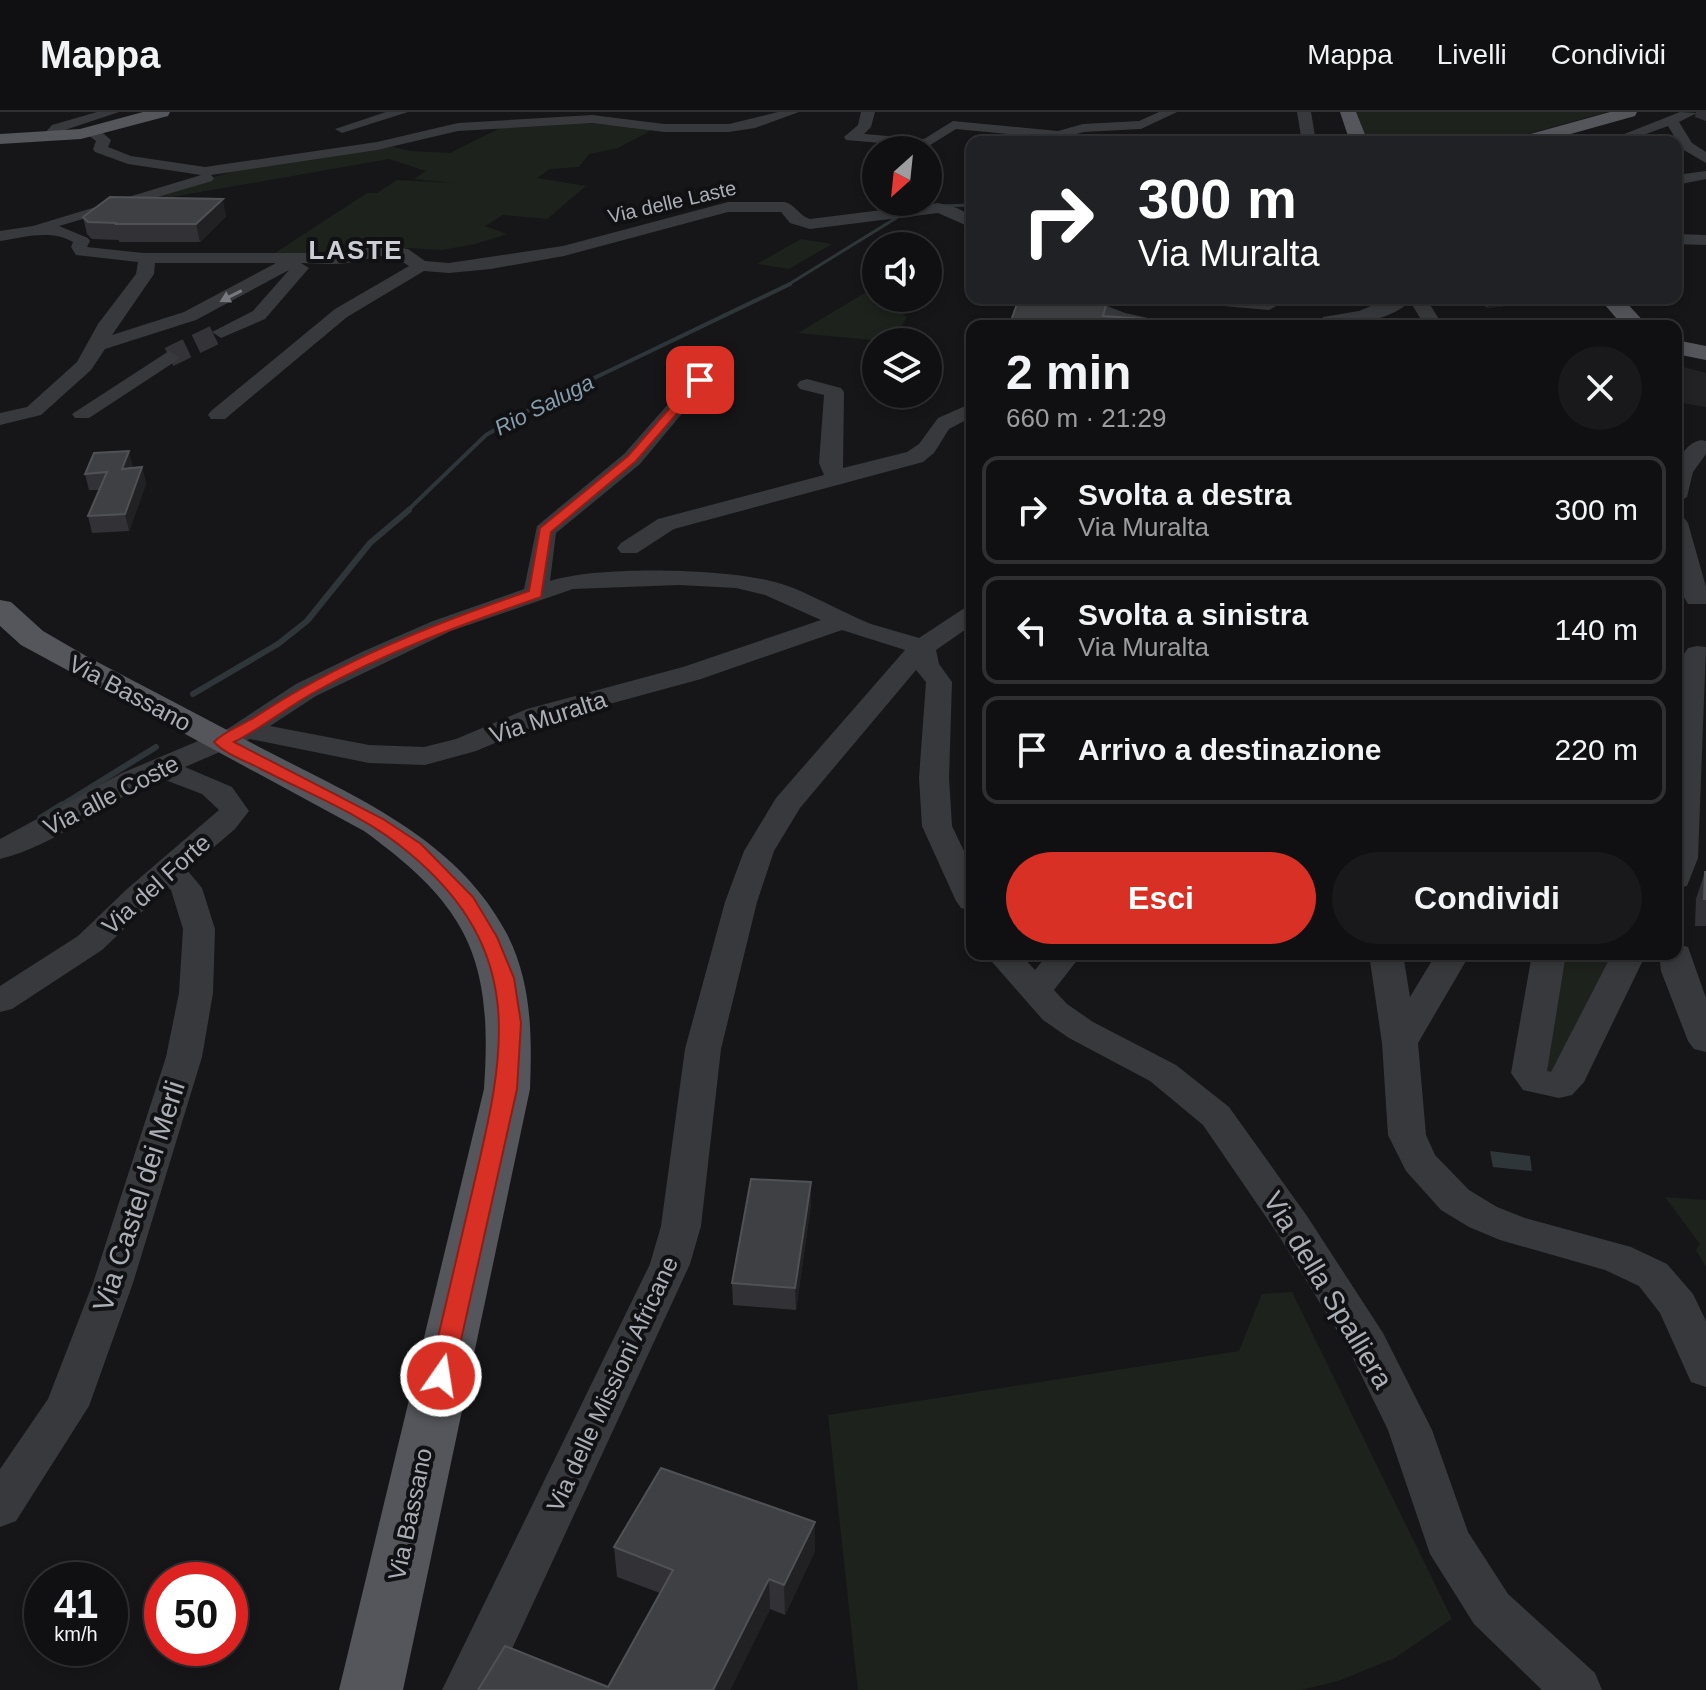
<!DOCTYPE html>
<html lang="it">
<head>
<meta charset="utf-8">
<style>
	:root { --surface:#101012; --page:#19191b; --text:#f1f3f6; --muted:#9c9d9f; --line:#303032; --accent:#d93025 }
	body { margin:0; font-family:Arial,sans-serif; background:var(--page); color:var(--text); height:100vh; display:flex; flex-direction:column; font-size:30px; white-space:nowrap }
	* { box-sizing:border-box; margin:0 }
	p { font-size:26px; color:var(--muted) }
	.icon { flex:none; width:44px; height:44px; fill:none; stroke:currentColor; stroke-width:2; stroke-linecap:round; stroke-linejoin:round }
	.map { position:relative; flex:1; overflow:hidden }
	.sheet { position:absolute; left:966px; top:208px; width:716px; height:640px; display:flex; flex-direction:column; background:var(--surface); border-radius:16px; box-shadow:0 4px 12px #0003,0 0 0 2px var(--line) }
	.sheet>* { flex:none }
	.guide { position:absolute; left:966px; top:24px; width:716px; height:168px; border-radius:16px; box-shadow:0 4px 12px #0003,0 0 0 2px var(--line); background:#202124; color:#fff; overflow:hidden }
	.needle { width:52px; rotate:207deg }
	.fabs { position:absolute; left:862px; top:24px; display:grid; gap:16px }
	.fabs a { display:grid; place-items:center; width:80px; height:80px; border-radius:50%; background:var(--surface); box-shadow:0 4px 12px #0003,0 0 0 2px var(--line); font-size:40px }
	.speed { position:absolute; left:24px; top:1450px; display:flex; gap:16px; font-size:40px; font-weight:700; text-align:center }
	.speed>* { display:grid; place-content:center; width:104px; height:104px; border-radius:50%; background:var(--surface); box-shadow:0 4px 12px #0003,0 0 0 2px var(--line); line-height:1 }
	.speed small { font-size:20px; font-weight:400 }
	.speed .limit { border:12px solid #d22; background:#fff; color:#111 }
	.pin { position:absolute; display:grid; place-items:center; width:68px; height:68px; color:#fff; margin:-34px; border-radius:16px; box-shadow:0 4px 12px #0006 }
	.me { position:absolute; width:88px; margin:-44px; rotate:13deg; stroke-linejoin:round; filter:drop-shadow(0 0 6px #0008) }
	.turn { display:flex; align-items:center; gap:28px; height:168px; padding:0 40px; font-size:36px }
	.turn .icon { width:104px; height:104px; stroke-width:2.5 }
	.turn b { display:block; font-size:56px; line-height:68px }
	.round { display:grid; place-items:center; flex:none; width:84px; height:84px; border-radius:42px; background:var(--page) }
	.headline { display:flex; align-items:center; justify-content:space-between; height:136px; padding:0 40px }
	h1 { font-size:48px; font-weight:700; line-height:60px }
	.button { display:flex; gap:16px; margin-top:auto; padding:16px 40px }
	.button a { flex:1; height:92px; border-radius:48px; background:var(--accent); color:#fff; font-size:32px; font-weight:700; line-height:92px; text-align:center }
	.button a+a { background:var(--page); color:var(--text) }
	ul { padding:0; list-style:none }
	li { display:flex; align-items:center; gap:24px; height:108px; margin:0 16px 12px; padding:0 24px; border:4px solid var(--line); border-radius:16px }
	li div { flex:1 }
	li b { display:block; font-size:30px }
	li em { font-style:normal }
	header { display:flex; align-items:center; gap:48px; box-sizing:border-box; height:112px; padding:0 40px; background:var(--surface); border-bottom:2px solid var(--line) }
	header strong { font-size:38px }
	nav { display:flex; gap:44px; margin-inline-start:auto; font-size:28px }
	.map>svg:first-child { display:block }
	.built { fill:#222225 }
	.green { fill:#1d221d }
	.water { fill:#2e363a }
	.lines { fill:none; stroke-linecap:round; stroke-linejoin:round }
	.stream-far3 { stroke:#2e363a; stroke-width:3 }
	.stream-far2 { stroke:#2e363a; stroke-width:4 }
	.stream-far1 { stroke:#2e363a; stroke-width:6 }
	.stream { stroke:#2e363a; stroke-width:7 }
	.minor-tunnel { stroke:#343438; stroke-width:20; stroke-dasharray:20 10; stroke-linecap:butt }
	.minor { fill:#38393c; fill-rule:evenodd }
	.major { fill:#54565b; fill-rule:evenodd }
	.wall { fill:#323236 }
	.shaded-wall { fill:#212124 }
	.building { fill:#3f4043; stroke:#505155; stroke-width:2 }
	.oneway { fill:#77797f }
	.route { fill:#d93025; stroke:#8d1f18; stroke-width:2 }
	.labels { text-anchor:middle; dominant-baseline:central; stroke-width:8; stroke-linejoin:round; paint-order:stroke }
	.far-street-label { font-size:20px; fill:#aaaeb6; stroke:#111113 }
	.far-water-label { font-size:22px; font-style:italic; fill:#859dad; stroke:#111113 }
	.street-label { font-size:24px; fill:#aaaeb6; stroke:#111113 }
	.far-district-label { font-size:26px; font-weight:bold; letter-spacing:2px; fill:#cacdd3; stroke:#111113 }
	.near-street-label { font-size:28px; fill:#aaaeb6; stroke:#111113 }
</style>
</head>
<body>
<header>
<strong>Mappa</strong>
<nav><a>Mappa</a><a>Livelli</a><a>Condividi</a></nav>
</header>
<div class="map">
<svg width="1706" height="1578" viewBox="0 0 1706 1578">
	<rect width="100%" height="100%" fill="#161618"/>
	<path class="built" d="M1676 253 1706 261V295L1676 290Z"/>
	<g class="green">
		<path d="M1355 0H1607L1499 30H1367Z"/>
		<path d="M577 10 654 17 618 36 589 42 579 55 550 57 537 66 586 74 547 107 503 103 485 114 507 122 475 132 442 138 371 134 346 143H272L367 81H377L397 68 455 71 414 67 426 59 389 47 115 95 241 57 390 34 410 39 450 41 502 15Z"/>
		<path d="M801 127 832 132 789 157 757 152Z"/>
		<path d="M873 176H876V186H908L902 202 907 205 892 230 798 221Z"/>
		<path d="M1566 842H1619L1557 965 1545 964Z"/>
		<path d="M1665 1085 1706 1088V1155L1696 1138 1700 1132Z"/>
		<path d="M1292 1180 1452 1507 1395 1546 1338 1569 1301 1578H858L828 1303 1239 1239 1262 1182Z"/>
	</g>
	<path class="water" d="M1490 1039 1530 1044 1532 1059 1493 1055Z"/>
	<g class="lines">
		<g class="stream-far3">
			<path d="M941 94 972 93"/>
			<path d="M786 174 901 103"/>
		</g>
		<path class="stream-far2" d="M406 400 486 323 536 294 790 172"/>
		<g class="stream-far1">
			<path d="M193 582 278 532 307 509 370 431 409 398"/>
			<path d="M59 695 156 635"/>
		</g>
		<path class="stream" d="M41 706 62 693"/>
		<path class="minor-tunnel" d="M169 245 221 220"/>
		<g class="minor">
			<path d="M97 0H119L62 19 53 28 41 25 52 13Z"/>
			<path d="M386 0H408L342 21 335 17Z"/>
			<path d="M778 0H799L755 16 729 20H664L592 11 458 19 377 38 211 63 214 66 212 69 59 114 88 126 90 129 87 135 143 141H346L380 132 408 137 425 149 449 151 563 134 728 90H785C796 93 799 104 810 107L938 91 957 96 972 104V116L938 101 810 117 790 111 781 100H728L564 144 491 157 449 161 424 159 347 205 225 307H211L208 303 211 299 335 197 409 154C383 136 375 147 347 151 332 153 316 151 301 151L309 156 265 207 221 226 212 220 253 199 289 158 196 208 105 237 91 258 41 303 0 313V301L27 295 77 250 98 212 136 162 138 150 76 143 71 135 73 130C52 117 23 125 0 129V119L33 114 201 63 128 52 95 40 93 37 96 29 88 23V17H98L111 28 108 35 131 44 205 55 377 30 458 11 592 3 664 12H729ZM155 151H276L184 200 112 223 154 162Z"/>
			<path d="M861 0H875L871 15 864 22 924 27 953 9 1058 19 1083 12 1139 9 1159 0H1177L1141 17 1084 20 1058 27 956 17 927 35 846 28 844 25 858 13Z"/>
			<path d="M1297 0H1311L1316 30H1302Z"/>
			<path d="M1680 0 1697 1 1679 10 1692 31 1706 40V51L1682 37 1668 14 1624 30H1604Z"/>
			<path d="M1706 59V67L1676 73V63Z"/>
			<path d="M1676 122 1706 123V133L1676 132Z"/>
			<path d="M1062 186H1087L1125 201 1167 210 1169 214C1138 214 1085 209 1062 186Z"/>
			<path d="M1179 186 1275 189 1278 193 1269 198 1188 191Z"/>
			<path d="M1390 186H1408L1409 190C1391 208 1352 214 1327 214L1320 209 1323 205 1359 199Z"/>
			<path d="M1408 186H1426L1443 214H1425Z"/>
			<path d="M169 239 179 245 176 249 89 306H75L72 302Z"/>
			<path d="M700 262 710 268 640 352 556 421 550 469C597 453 734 456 782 472 812 482 841 500 871 512 887 517 903 521 919 526L963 497 972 494V513L936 538 939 552 952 570 949 666 952 714 972 756V799L961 796 956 789 922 714 919 666 926 570 916 558 800 696 774 739 757 790 721 937 701 1114 690 1152 493 1578H442L650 1152 661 1114 685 937 725 790 744 739 776 686 905 538 842 518 701 567 547 609 476 639 425 653 369 651 250 627 185 655 232 675 249 699 235 717 187 758 202 776 215 817 213 881 202 945 133 1171 89 1294 16 1409 0 1415V1357L48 1287 93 1171 166 945 179 881 183 817 171 778 168 775 102 838 12 897 0 900V874L78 824 127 777 219 698 202 682 160 666C105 689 58 733 0 747V727L122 661 229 616 296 572 364 539 433 509 524 477 537 414 624 342 693 264ZM679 473 736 476 765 483 821 508 683 555 527 597 456 627 424 635 369 633 270 614 316 584 451 519 573 477Z"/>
			<path d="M807 267 841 276 844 280 843 356 907 340 919 332 938 306 972 291V305L949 317 934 341 923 350 674 417 637 441H621L617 436 621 431 658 407 824 363 819 351 824 283 800 277 797 273 800 269Z"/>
			<path d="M1701 328 1706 329V342L1693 360 1687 385 1676 392C1676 369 1673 335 1701 328Z"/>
			<path d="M1676 404 1684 406 1688 411 1706 475V492H1688C1672 468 1676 432 1676 404Z"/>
			<path d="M1697 534 1706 535 1698 746 1687 774 1676 776V609L1684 542 1688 536Z"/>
			<path d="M1676 832 1688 835 1706 886V940L1694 937 1688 929 1661 859 1659 842H1676Z"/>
			<path d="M985 842H1020L1035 858 1048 842H1082L1054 878 1067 892 1093 910 1176 953 1229 995 1307 1104 1383 1221 1432 1318 1468 1420 1508 1482 1595 1561 1602 1578H1542L1474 1512 1430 1442 1388 1318 1350 1240 1279 1124 1203 1013 1150 969 1069 926 1043 908Z"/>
			<path d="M1369 842H1403L1410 885 1436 842H1470L1418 931 1426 1023 1435 1043 1469 1078 1497 1095 1525 1106 1631 1135 1667 1152 1693 1182 1706 1209V1275L1691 1270 1660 1201 1639 1174 1605 1158 1500 1128 1469 1115 1441 1098 1406 1059 1388 1023 1382 931Z"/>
			<path d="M1532 842H1566L1547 959 1551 960 1612 842H1646L1584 970 1572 983 1559 986 1523 978 1511 961Z"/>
		</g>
		<g class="major">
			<path d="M143 0H170L168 4 81 27 0 32V22L80 17Z"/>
			<path d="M1340 0H1356L1368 30H1350Z"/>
			<path d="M1610 0H1637L1635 4 1542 30H1513L1516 26Z"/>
			<path d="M1599 186H1622L1648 214H1623Z"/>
			<path d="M1676 228 1706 234V248L1676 242Z"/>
			<path d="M0 488 11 490 43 519 86 544C147 576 208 608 269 640 358 686 458 728 507 822 532 871 532 924 530 977L403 1578H339L484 977C493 847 469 795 364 719L21 533 0 514Z"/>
		</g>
	</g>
	<g class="wall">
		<path d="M1696 0H1706V9L1695 5Z"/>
		<path d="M226 104 200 130H119V128L92 127 87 122 83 105Z"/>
		<path d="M1476 186H1533L1532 191 1487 196Z"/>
		<path d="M129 339 132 356 142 355 146 372 129 419 92 421 88 404 99 378H89L85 362Z"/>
		<path d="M1705 760H1706V814H1695L1696 787Z"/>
		<path d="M811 1070V1092L796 1198 733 1193 732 1171Z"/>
		<path d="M815 1410V1439L785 1503 770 1497 730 1578H478L608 1575 660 1481 617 1465 614 1435Z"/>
	</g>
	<g class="shaded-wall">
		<path d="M223 87 226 104 200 130 196 112Z"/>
		<path d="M1489 186H1533L1532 191 1487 196Z"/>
		<path d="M129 339 133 355 126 373 122 357Z"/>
		<path d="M142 355 146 372 129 419 125 402Z"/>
		<path d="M811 1070V1092L796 1198 795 1176Z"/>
		<path d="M815 1410V1439L785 1503 784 1473Z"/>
		<path d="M769 1467 770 1497 730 1578H713Z"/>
	</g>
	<g class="building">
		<path d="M110 85 223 87 196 112H115L117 111 88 110 83 105Z"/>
		<path d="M1026 188 1106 193 1103 204 1159 208 1158 214H1009L1017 192 1024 193Z"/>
		<path d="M129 339 122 357 142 355 125 402 88 404 107 360 85 362 94 341Z"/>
		<path d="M1705 760H1706V787H1704Z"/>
		<path d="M751 1067 811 1070 795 1176 732 1171Z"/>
		<path d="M661 1356 815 1410 784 1473 769 1467 713 1578H478L505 1534 608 1575 673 1458 614 1435Z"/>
	</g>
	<defs><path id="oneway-solid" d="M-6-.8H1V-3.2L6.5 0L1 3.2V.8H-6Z" transform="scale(2)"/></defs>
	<use class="oneway" href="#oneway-solid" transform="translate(231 184) rotate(153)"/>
	<path class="route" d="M696 266 706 268 636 349 551 420 541 485C463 512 385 540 313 581 286 596 262 616 234 630L383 707 421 732 473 785 497 825 514 866 521 911 517 977 453 1264 450 1271 441 1274 432 1271 429 1264C444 1202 458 1139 473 1076 505 941 529 840 408 740 366 704 309 682 261 657 246 649 225 642 214 630 224 619 243 613 255 605 340 549 433 512 529 479L540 416 628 344Z"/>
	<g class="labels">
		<g class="far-street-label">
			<text transform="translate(672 90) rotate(-13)">Via delle Laste</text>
		</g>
		<g class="far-water-label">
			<text transform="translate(544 293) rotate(-27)">Rio Saluga</text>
		</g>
		<g class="street-label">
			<text transform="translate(130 581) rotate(28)">Via Bassano</text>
			<text transform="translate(548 605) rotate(-18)">Via Muralta</text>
			<text transform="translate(111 683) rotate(-27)">Via alle Coste</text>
			<text transform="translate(156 772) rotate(-42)">Via del Forte</text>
			<text transform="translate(612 1272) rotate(-65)">Via delle Missioni Africane</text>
			<text transform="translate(410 1402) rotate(-78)">Via Bassano</text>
		</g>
		<g class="far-district-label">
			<text x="356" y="138">LASTE</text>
		</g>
		<g class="near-street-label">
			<text transform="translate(139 1084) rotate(-72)">Via Castel dei Merli</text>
			<text transform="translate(1328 1178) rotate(59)">Via della Spalliera</text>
		</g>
	</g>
</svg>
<div class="fabs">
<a><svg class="needle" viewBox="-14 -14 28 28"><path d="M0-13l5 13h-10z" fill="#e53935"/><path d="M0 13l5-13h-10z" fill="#9c9d9f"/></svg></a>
<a><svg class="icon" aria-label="sound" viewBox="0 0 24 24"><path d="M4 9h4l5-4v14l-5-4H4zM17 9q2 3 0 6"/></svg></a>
<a><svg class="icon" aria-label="layers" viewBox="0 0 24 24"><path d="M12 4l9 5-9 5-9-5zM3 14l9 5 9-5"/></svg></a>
</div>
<div class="speed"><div>41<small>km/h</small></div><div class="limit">50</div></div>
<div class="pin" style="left:700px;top:268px;background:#d93025"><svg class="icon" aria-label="arrive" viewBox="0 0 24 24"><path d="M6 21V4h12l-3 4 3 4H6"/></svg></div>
<svg class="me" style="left:441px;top:1264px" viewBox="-20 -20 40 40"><circle r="17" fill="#d93025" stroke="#fff" stroke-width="3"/><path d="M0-11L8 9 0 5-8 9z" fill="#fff"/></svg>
<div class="guide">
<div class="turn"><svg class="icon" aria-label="right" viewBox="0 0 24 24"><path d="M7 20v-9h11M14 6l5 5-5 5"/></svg><div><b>300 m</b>Via Muralta</div></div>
</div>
<section class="sheet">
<div class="headline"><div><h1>2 min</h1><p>660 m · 21:29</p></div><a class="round"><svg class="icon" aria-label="close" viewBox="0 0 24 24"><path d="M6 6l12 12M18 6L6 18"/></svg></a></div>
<ul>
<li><svg class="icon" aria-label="right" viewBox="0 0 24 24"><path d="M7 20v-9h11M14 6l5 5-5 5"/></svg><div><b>Svolta a destra</b><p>Via Muralta</p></div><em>300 m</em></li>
<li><svg class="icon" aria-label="left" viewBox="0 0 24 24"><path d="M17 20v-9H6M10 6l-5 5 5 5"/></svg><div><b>Svolta a sinistra</b><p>Via Muralta</p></div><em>140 m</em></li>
<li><svg class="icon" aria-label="arrive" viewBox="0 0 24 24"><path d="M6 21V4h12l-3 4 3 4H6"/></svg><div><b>Arrivo a destinazione</b></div><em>220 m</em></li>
</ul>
<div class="button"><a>Esci</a><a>Condividi</a></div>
</section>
</div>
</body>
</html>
